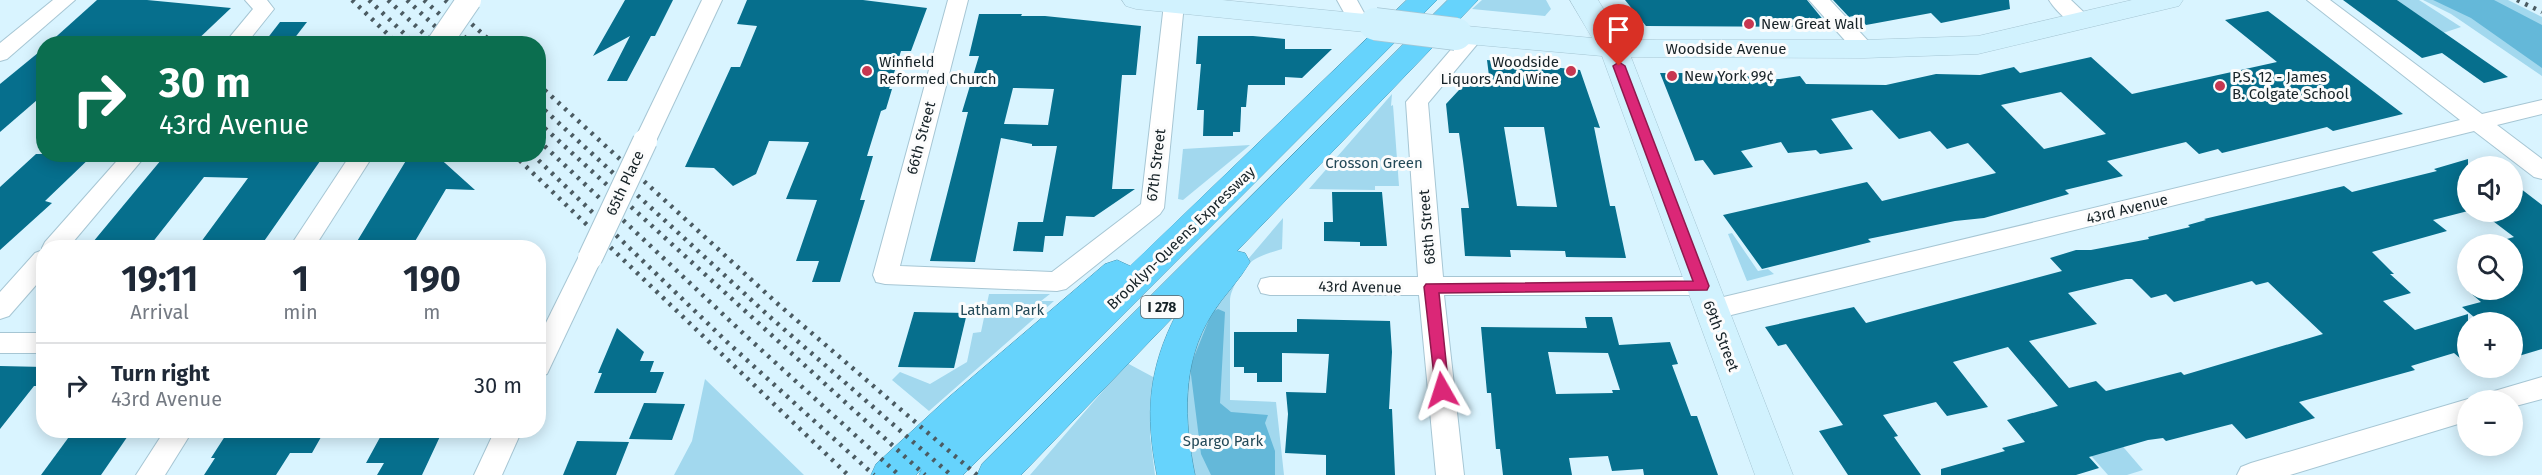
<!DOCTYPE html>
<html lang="en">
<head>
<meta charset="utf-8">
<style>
	:root { --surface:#fff; --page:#f6f6f7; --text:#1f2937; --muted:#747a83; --line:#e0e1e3 }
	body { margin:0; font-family:"Fira Sans",sans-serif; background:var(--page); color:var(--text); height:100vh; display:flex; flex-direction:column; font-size:22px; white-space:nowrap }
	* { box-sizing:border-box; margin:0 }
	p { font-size:20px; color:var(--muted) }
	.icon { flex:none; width:33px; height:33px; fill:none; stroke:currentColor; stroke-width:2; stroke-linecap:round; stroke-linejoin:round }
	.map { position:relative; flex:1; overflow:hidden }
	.side { position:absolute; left:36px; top:240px; width:510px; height:198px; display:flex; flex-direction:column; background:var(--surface); border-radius:24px; box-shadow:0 3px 15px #0003 }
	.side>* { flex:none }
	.guide { position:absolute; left:36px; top:36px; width:510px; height:126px; border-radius:24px; box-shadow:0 3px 15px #0003; background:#0b6e4f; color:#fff; overflow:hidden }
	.tools { position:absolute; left:2457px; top:156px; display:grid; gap:12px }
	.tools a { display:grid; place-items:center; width:66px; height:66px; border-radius:50%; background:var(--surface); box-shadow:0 3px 15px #0003; font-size:30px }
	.pin { position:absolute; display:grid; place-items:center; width:51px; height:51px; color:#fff; margin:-62px -26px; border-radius:50% 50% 50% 0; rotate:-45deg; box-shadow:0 0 6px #0007 }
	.pin .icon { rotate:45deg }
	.me { position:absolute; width:66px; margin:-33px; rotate:354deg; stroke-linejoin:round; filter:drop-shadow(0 0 4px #0008) }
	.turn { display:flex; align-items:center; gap:21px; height:126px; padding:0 24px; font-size:27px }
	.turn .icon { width:78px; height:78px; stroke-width:2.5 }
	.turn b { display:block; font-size:42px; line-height:51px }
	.eta { display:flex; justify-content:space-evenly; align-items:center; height:102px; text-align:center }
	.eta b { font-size:36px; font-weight:700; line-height:42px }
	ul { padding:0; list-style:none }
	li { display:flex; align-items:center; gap:18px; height:84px; padding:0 24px; border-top:2px solid var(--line) }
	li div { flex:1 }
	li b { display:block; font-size:22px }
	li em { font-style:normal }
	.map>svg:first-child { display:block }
	.green { fill:#a2d8ee }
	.forest { fill:#64b8d9 }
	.building { fill:#066f8d; fill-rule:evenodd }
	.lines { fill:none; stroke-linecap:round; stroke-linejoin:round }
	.street-casing { stroke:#a6c6d4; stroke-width:2 }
	.secondary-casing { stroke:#a6c6d4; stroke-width:1 }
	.highway-casing { stroke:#4a95b1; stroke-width:1 }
	.street { fill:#fff; fill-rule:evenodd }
	.secondary { fill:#d1f2fe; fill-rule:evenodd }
	.highway { fill:#66d3fc; fill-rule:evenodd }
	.rail { stroke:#4b5b62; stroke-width:4.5; stroke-dasharray:3 6; stroke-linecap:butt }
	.street-bridge-casing { stroke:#a6c6d4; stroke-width:26; stroke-linecap:butt }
	.secondary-bridge-casing { stroke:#a6c6d4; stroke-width:34; stroke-linecap:butt }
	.street-bridge { stroke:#fff; stroke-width:24 }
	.secondary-bridge { stroke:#d1f2fe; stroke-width:32 }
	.route { fill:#db2777; stroke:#8e194d; stroke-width:1.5 }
	.poi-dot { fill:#c73751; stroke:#fcfcfc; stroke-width:2 }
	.labels { text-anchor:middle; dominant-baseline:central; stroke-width:6; stroke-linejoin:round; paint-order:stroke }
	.shield { fill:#fcfcfc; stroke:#5b6367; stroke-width:1.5 }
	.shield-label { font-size:14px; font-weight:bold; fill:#162227 }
	.poi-label { font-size:15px; fill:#162227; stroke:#fcfcfc; text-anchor:start }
	.street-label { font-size:15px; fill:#162227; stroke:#fcfcfc }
	.park-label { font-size:15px; fill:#234958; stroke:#fcfcfc }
</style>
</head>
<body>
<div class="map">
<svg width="2542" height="475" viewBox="0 0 2542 475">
	<rect width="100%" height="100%" fill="#d9f4ff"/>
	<g class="green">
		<path d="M1482 0H1546L1551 9 1545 16 1472 9Z"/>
		<path d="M2397 0H2419L2461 27 2443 33Z"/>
		<path d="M2423 0H2508L2542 17V76L2451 14Z"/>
		<path d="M1392 94 1391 106 1393 105 1399 186H1375V190L1309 189Z"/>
		<path d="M1250 145 1183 200 1178 199 1183 149Z"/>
		<path d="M1283 218 1282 249C1259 256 1247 259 1236 282 1233 289 1230 294 1230 301V400L1276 402 1284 475H1190L1184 439 1193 324Z"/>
		<path d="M1732 233 1758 271 1768 269 1774 274 1747 281 1728 234Z"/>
		<path d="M989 294H1050L1041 301H1054L929 411 892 380 900 372 930 384 967 362 973 333 981 332Z"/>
		<path d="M1127 363 1155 378 1150 436 1155 475H1030Z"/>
		<path d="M705 379 804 475H674L692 441Z"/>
		<path d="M2082 399 2143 470 2127 475H2108L2049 408Z"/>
	</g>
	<g class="forest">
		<path d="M2433 0H2494L2542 25V68L2471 18Z"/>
		<path d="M1218 309 1225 312 1220 403 1231 412 1268 415 1265 423 1275 451V475H1211L1201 454 1190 367 1212 312Z"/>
	</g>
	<g class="building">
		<path d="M97 0H147L231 8 193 44H48Z"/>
		<path d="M625 0H673L655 36H651L627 81H607L630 36 593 56Z"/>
		<path d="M747 0H863L927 8 911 51H901L889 89H892L886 109 881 111 867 156H873L860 200H865L840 282H812L819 261H796L817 200 786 199 809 142 769 141 756 174 733 186 714 168 685 167 731 67H740L757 26 737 24Z"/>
		<path d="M1625 0H1807L1825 22 1801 27 1646 26Z"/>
		<path d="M1833 0H2009L2010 9 1941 23 1931 13 1866 25 1857 15 1849 17Z"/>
		<path d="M2343 0H2397L2508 77 2484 83 2442 53 2422 58Z"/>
		<path d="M2268 11 2403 114 2333 131 2327 127 2222 153 2218 149 2199 154 2186 142 2107 161 2123 176 2065 190 2069 194 1984 218 1955 221 1868 239 1871 242 1762 269 1723 215 1867 182 1882 201 1996 173 1968 143 1947 149 1930 131 1899 139 1872 110 1831 119 1853 149 1820 154 1816 150 1788 153 1781 142 1741 151 1753 167 1714 175 1703 160 1695 161 1660 73H1747L1751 83 1800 76 1806 84 1886 85 1936 74 1980 75 2014 67 2020 73 2091 57 2132 94 2277 62 2225 20ZM2061 92 2106 134 2044 149 2001 105Z"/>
		<path d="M979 14H1022L1021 16H1045L1141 26 1136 75H1122L1112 189H1135L1094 217 1066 216 1063 236H1045L1043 252 1013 251 1018 222H1043L1057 146H1032V144L1001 138 975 262 930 261 968 112H962L979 56H969ZM1013 88 1054 89 1048 125 1004 124Z"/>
		<path d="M280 22H307L290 44H263Z"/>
		<path d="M1198 36H1253L1285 39V49H1332L1302 78 1285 77V85H1248L1246 107H1241V111L1240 132H1233V136H1203L1204 110H1197L1201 64H1196Z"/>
		<path d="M44 48V94L0 132V84Z"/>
		<path d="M1487 60 1580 70 1600 128 1594 127 1610 206H1615L1626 258 1566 257 1565 251 1510 250 1511 257 1465 256 1461 208H1469L1463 161 1459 133H1449L1446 104 1472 76H1489ZM1504 127H1544L1557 207 1517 206Z"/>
		<path d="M36 154H94L45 201 52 203 0 250V187Z"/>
		<path d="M166 154H325L260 247 198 246 248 178 204 177 148 248H88Z"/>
		<path d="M410 154H435L475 190 446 189 411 248H353Z"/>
		<path d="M2468 159V211L2433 220 2447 231 2372 252 2394 274H2390L2411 293 2383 301 2415 330 2468 314V365L2454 353 2411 366 2415 370 2299 402 2315 418 2246 439 2232 424 2166 441 2163 438 2148 440 2089 457 2099 468 2076 475H1941V469L2005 451 2002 448 2025 442 2007 420 2058 406 2008 347 1953 362 1988 407 1947 416 1936 402 1883 415 1898 436 1894 437 1921 475H1848L1819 431 1843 425 1786 344 1778 346 1765 327 1854 307 1866 323 2062 271 2050 258 2076 250H2091L2149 239 2148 237 2190 227 2188 225 2206 220 2204 219 2344 186 2352 192 2437 171 2434 169ZM2126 279H2132L2151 298 2166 294 2174 302 2252 281 2256 285 2268 282 2323 334 2184 375 2181 372 2106 391 2096 381 2069 388 2029 341 2097 324 2068 293Z"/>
		<path d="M2512 182 2542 205V349L2512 358V322H2480L2462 307 2481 302 2467 290H2512V263L2519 261 2512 256V244H2499L2496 242 2514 237 2481 212H2512Z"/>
		<path d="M1332 192H1382L1387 246H1360V242L1324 241V222H1333Z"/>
		<path d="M914 312 967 313 954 368 898 367Z"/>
		<path d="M1585 317H1612L1619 345 1670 342 1678 364 1672 365 1691 416H1697L1718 475H1644L1643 469 1612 471 1608 456 1569 458 1572 475H1503L1500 449H1496L1491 393H1487L1481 327 1587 328ZM1548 352 1608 353 1620 390H1612L1613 393 1556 394Z"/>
		<path d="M1297 319 1390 321 1392 352 1389 409H1392L1395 475H1326V455L1285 453 1288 414 1286 392 1326 393 1329 354 1282 353V382H1257V373H1244V367H1234V332H1297Z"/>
		<path d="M617 328 644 352 640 361H654L650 372H664L656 393H594L602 373H598Z"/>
		<path d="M0 366 44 367V386H34L0 429Z"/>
		<path d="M644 403 685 404 672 440 629 439Z"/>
		<path d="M74 430H132L101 475H41Z"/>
		<path d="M229 430H325L312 453H290L276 475H204L215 458H211Z"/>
		<path d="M384 430H443L422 475H377L384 463H366Z"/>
		<path d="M577 441 629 442 616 475H563Z"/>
	</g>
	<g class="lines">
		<defs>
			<g id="street">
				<path d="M53 0H75L7 59 0 61V43Z"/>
				<path d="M245 0H267L274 9 246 44H224L253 9Z"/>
				<path d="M702 0H722L656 141 653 146 645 149 637 146 634 141Z"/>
				<path d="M948 0H968L900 266 1052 272 1141 204 1164 4 1167 0H1181L1184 4 1164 208 1160 214 1066 289 1057 291 885 284 876 282 873 275Z"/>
				<path d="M1337 0H1357L1369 22 1366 27 1359 28 1352 27Z"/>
				<path d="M1809 0H1830L1871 44 1874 49 1871 54 1864 56 1857 54Z"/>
				<path d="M2049 0H2071L2093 21 2090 26C2075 30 2057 13 2049 0Z"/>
				<path d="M2307 0H2330L2482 114 2542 100V114L2497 125 2542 159V179L2534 177 2474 131 1711 320 1702 317 1698 310 1702 303 1711 300 2460 120Z"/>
				<path d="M1474 29 1481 31 1484 36 1428 103 1443 277H1702L1711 279 1714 286 1711 293 1702 295H1444L1464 475H1436L1419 295H1270L1261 293 1258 286 1261 279 1270 277H1418L1406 102 1467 31Z"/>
				<path d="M123 154H147L68 248H44V276L9 316 0 319V292L35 253 43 250 42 248 45 242Z"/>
				<path d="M351 154H374L314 248H289Z"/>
				<path d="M590 249 599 252 602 258 547 374 538 377V339L581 252Z"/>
				<rect x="0" y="333" width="44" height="20"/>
				<path d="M2542 377V399L2512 407V400H2487L2491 392Z"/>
				<path d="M2468 399 2472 400H2468V421L2290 475H2237L2241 467 2251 463Z"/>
				<path d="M165 430H193L165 475H136Z"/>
				<path d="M495 430H522L502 475H474Z"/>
			</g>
			<g id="secondary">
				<path d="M1122 0H1222L1375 15 1385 18 1389 24 1385 30 1375 33 1136 9 1126 6Z"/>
				<path d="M1570 0H1598L1622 39 1656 40H1864L1978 36 2132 0H2183L2179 6 1978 54 1864 58 1631 57 1793 475H1755L1602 56 1456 43 1446 40 1442 34 1446 28 1456 25 1592 38Z"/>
			</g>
			<g id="highway">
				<path d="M1407 0H1437L963 475H919L922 469 916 475H871L876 464 949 397 1105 264 1117 260 1130 266Z"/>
				<path d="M1448 0H1478L1237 251 1245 253 1250 262C1239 281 1223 296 1212 314 1181 363 1184 421 1195 475H1157C1145 414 1148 369 1177 313L1021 475H977L982 464Z"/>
			</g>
		</defs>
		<use href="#street" class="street-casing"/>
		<use href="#secondary" class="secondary-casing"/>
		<use href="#highway" class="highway-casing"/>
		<use href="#street" class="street"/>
		<use href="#secondary" class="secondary"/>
		<use href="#highway" class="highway"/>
		<g class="rail">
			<path d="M352 0 398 44"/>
			<path d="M369 0 415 44"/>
			<path d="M388 0 435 44"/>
			<path d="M407 0 454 44"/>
			<path d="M424 0 472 44"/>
			<path d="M445 0 494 44"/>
			<path d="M2517 0 2542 12"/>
			<path d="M538 84 779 305 977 475"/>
			<path d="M538 104 770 317 951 475"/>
			<path d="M538 122 925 475"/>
			<path d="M538 140 745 335 899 475"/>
			<path d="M513 154 848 475"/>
			<path d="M532 154 727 342 874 475"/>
		</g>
		<defs>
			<g id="street-bridge">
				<path d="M439 44 469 0"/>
				<path d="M590 258 645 141"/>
			</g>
			<path id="secondary-bridge" d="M1375 24 1456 34"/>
		</defs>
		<use href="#street-bridge" class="street-bridge-casing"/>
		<use href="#secondary-bridge" class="secondary-bridge-casing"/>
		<use href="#street-bridge" class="street-bridge"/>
		<use href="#secondary-bridge" class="secondary-bridge"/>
	</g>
	<path class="route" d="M1619 62 1625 66 1709 286 1707 290 1439 293 1449 390 1447 394H1436L1424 287 1426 284 1693 281 1613 66Z"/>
	<g class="poi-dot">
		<circle cx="1749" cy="24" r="6"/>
		<circle cx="867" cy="71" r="6"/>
		<circle cx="1571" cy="71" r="6"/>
		<circle cx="1672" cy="76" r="6"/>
		<circle cx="2220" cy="86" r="6"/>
	</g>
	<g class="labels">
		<rect class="shield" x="1141" y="296" width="42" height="22" rx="4.5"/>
		<g class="shield-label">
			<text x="1162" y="307">I 278</text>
		</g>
		<g class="poi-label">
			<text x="1761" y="24">New Great Wall</text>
			<text x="879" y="62">Winfield<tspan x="879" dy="17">Reformed Church</tspan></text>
			<text x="1559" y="62" text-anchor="end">Woodside<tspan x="1559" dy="17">Liquors And Wine</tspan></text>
			<text x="1684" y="76">New York 99¢</text>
			<text x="2232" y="77">P.S. 12 - James<tspan x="2232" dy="17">B. Colgate School</tspan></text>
		</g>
		<g class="street-label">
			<text x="1726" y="49">Woodside Avenue</text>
			<text transform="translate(921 138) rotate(-75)">66th Street</text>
			<text transform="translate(1156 165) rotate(-83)">67th Street</text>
			<text transform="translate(625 183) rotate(-65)">65th Place</text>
			<text transform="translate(2127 209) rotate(-14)">43rd Avenue</text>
			<text transform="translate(1427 227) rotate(-95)">68th Street</text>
			<text transform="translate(1181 238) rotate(-44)">Brooklyn-Queens Expressway</text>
			<text transform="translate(1360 287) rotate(1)">43rd Avenue</text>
			<text transform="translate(1721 336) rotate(69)">69th Street</text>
		</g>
		<g class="park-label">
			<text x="1374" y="163">Crosson Green</text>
			<text x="1002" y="310">Latham Park</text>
			<text x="1223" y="441">Spargo Park</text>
		</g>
	</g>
</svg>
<div class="tools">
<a><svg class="icon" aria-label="sound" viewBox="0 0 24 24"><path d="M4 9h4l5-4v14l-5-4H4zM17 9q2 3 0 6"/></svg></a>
<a><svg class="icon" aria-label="search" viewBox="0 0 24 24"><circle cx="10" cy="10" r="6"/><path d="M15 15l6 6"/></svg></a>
<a>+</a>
<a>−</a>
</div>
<div class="pin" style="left:1619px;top:66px;background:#d93025"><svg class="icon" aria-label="arrive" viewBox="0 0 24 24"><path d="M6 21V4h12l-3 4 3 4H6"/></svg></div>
<svg class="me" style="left:1442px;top:390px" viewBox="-20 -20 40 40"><path d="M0-17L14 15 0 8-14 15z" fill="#db2777" stroke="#fff" stroke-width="4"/></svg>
<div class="guide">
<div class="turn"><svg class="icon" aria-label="right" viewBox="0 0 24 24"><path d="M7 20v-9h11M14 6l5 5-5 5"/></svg><div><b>30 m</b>43rd Avenue</div></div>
</div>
<section class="side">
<div class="eta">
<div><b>19:11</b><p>Arrival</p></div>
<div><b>1</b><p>min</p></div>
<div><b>190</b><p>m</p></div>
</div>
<ul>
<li><svg class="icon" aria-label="right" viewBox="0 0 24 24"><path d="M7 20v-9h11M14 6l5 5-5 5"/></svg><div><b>Turn right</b><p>43rd Avenue</p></div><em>30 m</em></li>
</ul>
</section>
</div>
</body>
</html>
